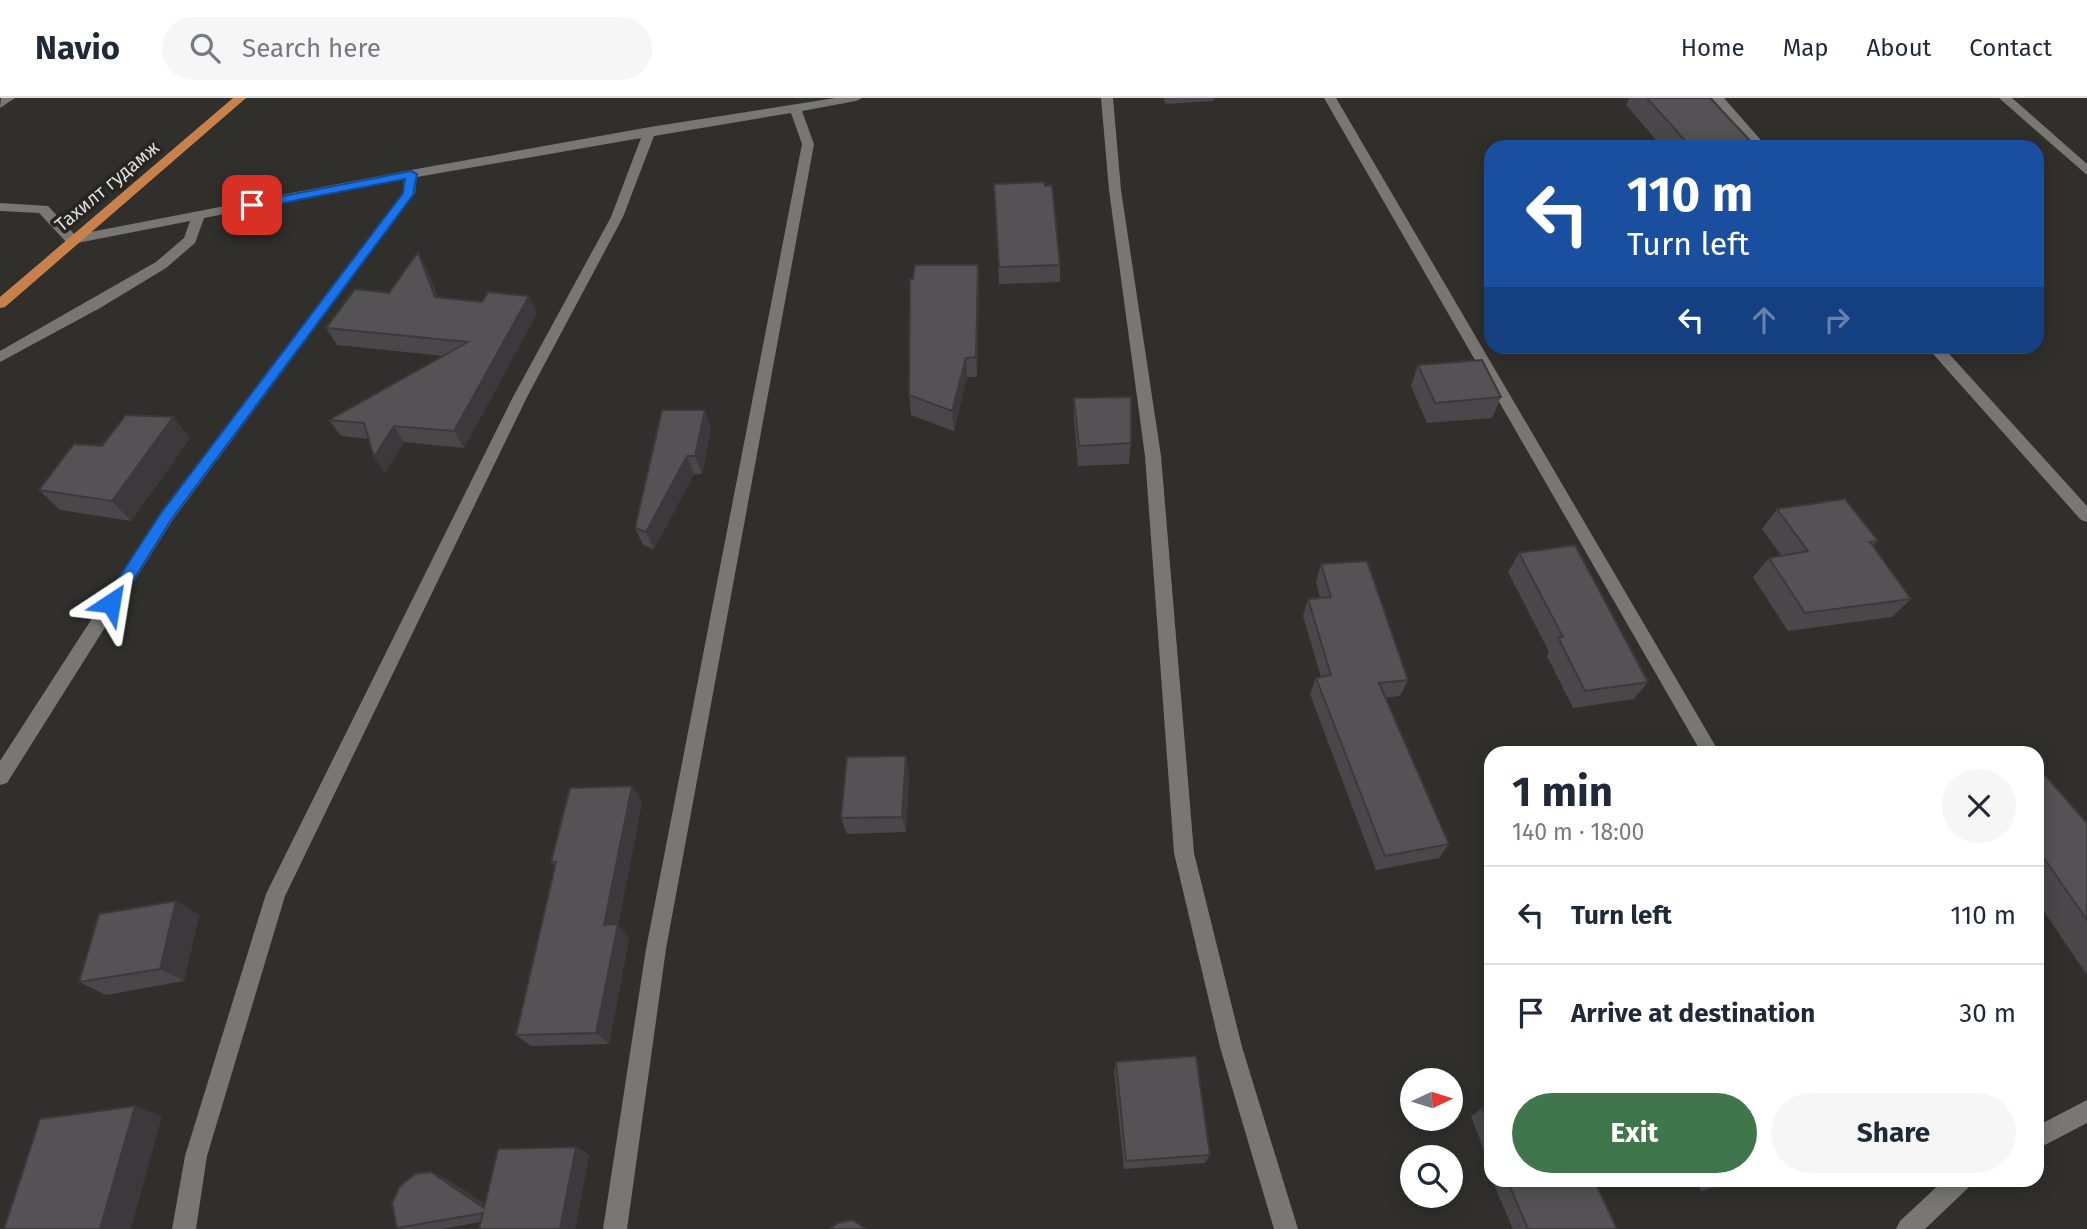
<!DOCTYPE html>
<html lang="en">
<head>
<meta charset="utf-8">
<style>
	:root { --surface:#fff; --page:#f6f6f7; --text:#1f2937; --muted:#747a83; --line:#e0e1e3; --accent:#3f764c }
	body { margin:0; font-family:"Fira Sans",sans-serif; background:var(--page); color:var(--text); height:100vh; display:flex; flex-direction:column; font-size:26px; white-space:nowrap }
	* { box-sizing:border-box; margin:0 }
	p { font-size:23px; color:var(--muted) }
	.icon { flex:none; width:38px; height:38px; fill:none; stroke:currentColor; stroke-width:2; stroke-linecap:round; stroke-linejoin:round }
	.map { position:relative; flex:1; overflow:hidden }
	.sheet { position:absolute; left:1484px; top:648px; width:560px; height:441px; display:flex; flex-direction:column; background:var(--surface); border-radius:21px; box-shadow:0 4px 18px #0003 }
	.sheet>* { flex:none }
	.hud { position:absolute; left:1484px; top:42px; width:560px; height:214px; border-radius:21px; box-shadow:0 4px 18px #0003; background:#1a4fa0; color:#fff; overflow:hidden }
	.needle { width:46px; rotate:86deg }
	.buttons { position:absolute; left:1400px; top:970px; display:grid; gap:14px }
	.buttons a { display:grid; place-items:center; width:63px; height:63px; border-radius:50%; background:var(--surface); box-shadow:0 4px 18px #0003; font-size:35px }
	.pin { position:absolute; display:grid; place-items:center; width:60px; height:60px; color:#fff; margin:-30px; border-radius:14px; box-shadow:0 4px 10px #0006 }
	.me { position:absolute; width:77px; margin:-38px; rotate:33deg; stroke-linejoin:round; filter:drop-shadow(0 0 5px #0008) }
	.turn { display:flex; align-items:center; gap:24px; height:147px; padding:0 28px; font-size:32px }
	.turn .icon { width:91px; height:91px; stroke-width:2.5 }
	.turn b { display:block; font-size:49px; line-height:60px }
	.lanes { display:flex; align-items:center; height:66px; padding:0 28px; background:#0003; justify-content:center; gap:35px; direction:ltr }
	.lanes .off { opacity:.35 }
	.round { display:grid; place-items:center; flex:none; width:74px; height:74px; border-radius:37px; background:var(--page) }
	.headline { display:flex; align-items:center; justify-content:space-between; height:119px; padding:0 28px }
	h1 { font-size:42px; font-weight:700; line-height:52px }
	.primary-button { display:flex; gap:14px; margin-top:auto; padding:14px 28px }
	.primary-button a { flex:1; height:80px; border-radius:42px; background:var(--accent); color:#fff; font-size:28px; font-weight:700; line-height:80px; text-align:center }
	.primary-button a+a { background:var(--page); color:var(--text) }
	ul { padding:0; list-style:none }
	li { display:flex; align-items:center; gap:21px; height:98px; padding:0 28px; border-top:2px solid var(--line) }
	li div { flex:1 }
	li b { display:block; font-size:26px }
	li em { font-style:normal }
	header { display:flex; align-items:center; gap:42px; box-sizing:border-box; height:98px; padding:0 35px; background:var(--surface); border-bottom:2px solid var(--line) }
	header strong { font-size:33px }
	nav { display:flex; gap:38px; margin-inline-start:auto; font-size:24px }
	.search { width:490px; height:63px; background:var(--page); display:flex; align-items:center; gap:18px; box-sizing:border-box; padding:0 24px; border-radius:38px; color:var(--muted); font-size:26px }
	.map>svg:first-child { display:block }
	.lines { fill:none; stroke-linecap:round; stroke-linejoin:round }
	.minor { fill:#797773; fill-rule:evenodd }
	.major { fill:#c8814a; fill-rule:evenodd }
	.wall { fill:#49474a }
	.shaded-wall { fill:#3c393c }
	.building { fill:#555256; stroke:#3c393c; stroke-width:2 }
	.route { fill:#1a73e8; stroke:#114b97; stroke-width:2 }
	.labels { text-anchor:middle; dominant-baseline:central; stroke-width:7; stroke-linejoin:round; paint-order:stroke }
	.far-street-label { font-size:19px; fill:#dfdedc; stroke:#262522 }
</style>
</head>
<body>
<header>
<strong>Navio</strong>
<div class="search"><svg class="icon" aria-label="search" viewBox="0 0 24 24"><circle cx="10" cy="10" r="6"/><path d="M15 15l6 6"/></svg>Search here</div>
<nav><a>Home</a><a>Map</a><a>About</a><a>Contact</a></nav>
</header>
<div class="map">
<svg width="2087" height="1131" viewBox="0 0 2087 1131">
	<rect width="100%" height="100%" fill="#302f2c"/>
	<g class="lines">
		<g class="minor">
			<path d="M15 0 0 10 1 0Z"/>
			<path d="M835 0H862L856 3 802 13 814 46 666 851 627 1131H603L646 851 802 46 791 15 654 38 623 119 527 299 285 798 207 1058 196 1131H172L185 1058 266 796 513 299 611 119 641 40 417 79 415 95 172 423 7 685 0 687V663L160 415 403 95 404 81 204 120 195 145 166 170 100 210 0 264V253L156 164 184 140 190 123 72 146 67 145 39 115 0 113V105L48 108 75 137 411 72 650 29Z"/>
			<path d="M1101 0H1113L1121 92 1161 358 1194 755 1242 949 1298 1131H1274L1220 949 1174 755 1145 358 1109 92Z"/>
			<path d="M1324 0H1336L1719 654H1701Z"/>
			<path d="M1712 0H1724L1767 49H1754Z"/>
			<path d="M1999 0H2012L2087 66V77Z"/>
			<path d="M1926 248H1942L2087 408V424L2081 422Z"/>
			<path d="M2087 1002V1025L2037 1051V1028Z"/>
			<path d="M1944 1082H1971L1968 1090 1925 1131H1896L1900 1123Z"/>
		</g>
		<path class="major" d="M233 0H246L5 209 0 210V199Z"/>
	</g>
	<g class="wall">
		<path d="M1164 0H1214V3L1165 6Z"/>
		<path d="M1629 0H1710L1756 49H1662L1626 7Z"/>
		<path d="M994 86 1060 167V184L999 186Z"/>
		<path d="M978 167 979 187 977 279H967L954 333 911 317 909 297 913 181Z"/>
		<path d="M427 171 438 200 537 215 464 350 404 344 385 375 374 359 369 341 341 338 329 322 444 258 337 247 326 230 389 195Z"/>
		<path d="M1418 267 1501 299 1492 320 1427 325 1411 288Z"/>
		<path d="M1074 300 1131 345 1129 366 1078 368 1074 321Z"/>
		<path d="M662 312 711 330 702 376H694L654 451 643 447 635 430Z"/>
		<path d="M173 319 190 340 131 423 60 412 39 392 102 348Z"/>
		<path d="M1777 411 1878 443 1873 448 1911 501 1892 519 1788 533 1753 479 1769 460 1781 457 1762 431Z"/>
		<path d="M1519 455 1648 584 1634 601 1573 610 1547 558 1549 554 1508 474Z"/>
		<path d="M1321 466 1408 582 1400 598 1385 600 1449 746 1439 760 1376 772 1310 596 1316 580 1321 579 1303 518 1308 501 1320 500 1316 484Z"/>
		<path d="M906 658 909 675 906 734 847 736 841 720Z"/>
		<path d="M2037 668 2087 725V877L2037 803Z"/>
		<path d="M632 688 642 704 618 827 629 840 609 946 531 948 516 937 555 768 551 764Z"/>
		<path d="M176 803 199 817 184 883 106 897 79 884Z"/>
		<path d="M1116 964 1210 1057 1205 1065 1124 1071 1114 974Z"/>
		<path d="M1491 1008V1080L1485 1066 1488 1064 1471 1018 1482 1010Z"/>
		<path d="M576 1049 589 1057 575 1131H479L481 1124 441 1131H401L397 1130 431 1074 447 1081 485 1106Z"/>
		<path d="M1492 1082H1594L1616 1131H1513Z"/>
		<path d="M1695 1082H1744L1701 1093Z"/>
	</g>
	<g class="shaded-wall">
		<path d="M418 154 427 171 444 217 435 199Z"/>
		<path d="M978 167 979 187 977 279 976 259Z"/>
		<path d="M529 198 537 215 464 350 454 333Z"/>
		<path d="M966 260 967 279 954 333 952 313Z"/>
		<path d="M705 312 711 330 702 376 695 358Z"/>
		<path d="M173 319 190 340 131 423 112 403Z"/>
		<path d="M394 328 404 344 385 375 374 359Z"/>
		<path d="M687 358 694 376 654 451 646 434Z"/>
		<path d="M906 658 909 675 906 734 902 719Z"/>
		<path d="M632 688 642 704 618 827 629 840 609 946 596 935 604 827Z"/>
		<path d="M176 803 199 817 184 883 160 871Z"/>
		<path d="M135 1008 162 1018 131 1131H100Z"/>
		<path d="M576 1049 589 1057 575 1131H560Z"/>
		<path d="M431 1074 447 1081 500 1116 484 1110Z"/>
		<path d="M1737 1082H1744L1701 1093 1722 1086Z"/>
	</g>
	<g class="building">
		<path d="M1647 0H1710L1756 49H1691Z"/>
		<path d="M1044 84 1045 88 1052 87 1060 167 999 169 994 86Z"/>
		<path d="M418 154 435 199 482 204 488 194 529 198 454 333 394 328 374 359 364 325 329 322 468 244 326 230 355 191 389 195Z"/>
		<path d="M915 167H978L976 259 966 260 952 313 909 297 910 181H913Z"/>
		<path d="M1482 262 1501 299 1435 305 1418 267Z"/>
		<path d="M1131 299V345L1079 348 1074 300Z"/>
		<path d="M662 312H705L695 358H687L646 434 635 430Z"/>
		<path d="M126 317 173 319 112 403 39 392 74 346 102 348Z"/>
		<path d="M1845 401 1878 443 1870 444 1911 501 1805 515 1769 460 1808 453 1777 411Z"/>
		<path d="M1575 447 1648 584 1585 593 1558 539H1563L1519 455Z"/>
		<path d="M1367 463 1408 582 1379 585 1449 746 1385 758 1316 580 1331 577 1308 501 1331 499 1321 466Z"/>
		<path d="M2020 649 2025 654H2000Z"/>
		<path d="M906 658 902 719 841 720 847 659Z"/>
		<path d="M2037 668 2087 725V822L2042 757 2037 758Z"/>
		<path d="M632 688 604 827 618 826 596 935 516 937 556 764H551L570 690Z"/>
		<path d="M176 803 160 871 79 884 99 816Z"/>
		<path d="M1196 958 1210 1057 1126 1063 1116 964Z"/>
		<path d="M135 1008 100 1131H4L40 1021Z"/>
		<path d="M1491 1008V1033L1482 1010Z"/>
		<path d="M576 1049 560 1131H479L483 1115 397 1130 392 1105 400 1088 415 1076 431 1074 484 1110 498 1051Z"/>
		<path d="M1507 1082H1594L1617 1131H1528Z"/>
		<path d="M1719 1082H1737L1722 1086Z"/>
		<path d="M853 1122 866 1131H830L837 1125Z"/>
	</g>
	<path class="route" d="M411 73 417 76 413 97 171 422 116 510H105L103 505 105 501 161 415 403 95 405 81 252 111 246 107 248 105Z"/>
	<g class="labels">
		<g class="far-street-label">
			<text transform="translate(107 88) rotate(-40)">Тахилт гудамж</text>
		</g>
	</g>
</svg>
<div class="buttons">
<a><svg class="needle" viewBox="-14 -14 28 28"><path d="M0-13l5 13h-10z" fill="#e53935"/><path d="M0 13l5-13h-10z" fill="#747a83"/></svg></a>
<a><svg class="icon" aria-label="search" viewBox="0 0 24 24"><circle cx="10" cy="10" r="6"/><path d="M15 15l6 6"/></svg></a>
</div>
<div class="pin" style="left:252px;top:107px;background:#d93025"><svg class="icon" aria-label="arrive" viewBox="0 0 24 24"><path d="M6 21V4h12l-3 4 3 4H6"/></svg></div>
<svg class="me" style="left:111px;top:505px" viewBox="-20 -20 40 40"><path d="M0-17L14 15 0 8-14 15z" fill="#1a73e8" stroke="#fff" stroke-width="4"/></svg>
<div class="hud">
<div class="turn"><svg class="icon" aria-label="left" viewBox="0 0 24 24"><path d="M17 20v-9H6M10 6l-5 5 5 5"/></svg><div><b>110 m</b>Turn left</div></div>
<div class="lanes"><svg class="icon" aria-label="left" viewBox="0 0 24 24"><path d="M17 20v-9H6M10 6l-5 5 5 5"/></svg><svg class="icon off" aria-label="ahead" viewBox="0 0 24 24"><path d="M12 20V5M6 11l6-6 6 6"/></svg><svg class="icon off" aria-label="right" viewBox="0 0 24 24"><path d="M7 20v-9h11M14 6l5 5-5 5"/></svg></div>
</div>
<section class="sheet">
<div class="headline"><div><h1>1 min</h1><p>140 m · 18:00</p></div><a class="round"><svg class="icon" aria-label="close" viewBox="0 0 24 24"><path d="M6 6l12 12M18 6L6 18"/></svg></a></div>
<ul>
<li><svg class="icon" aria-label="left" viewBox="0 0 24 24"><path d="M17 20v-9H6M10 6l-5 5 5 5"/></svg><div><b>Turn left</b></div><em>110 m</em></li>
<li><svg class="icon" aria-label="arrive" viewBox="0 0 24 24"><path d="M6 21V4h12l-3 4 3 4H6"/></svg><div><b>Arrive at destination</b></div><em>30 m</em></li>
</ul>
<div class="primary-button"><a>Exit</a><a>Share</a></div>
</section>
</div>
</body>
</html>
